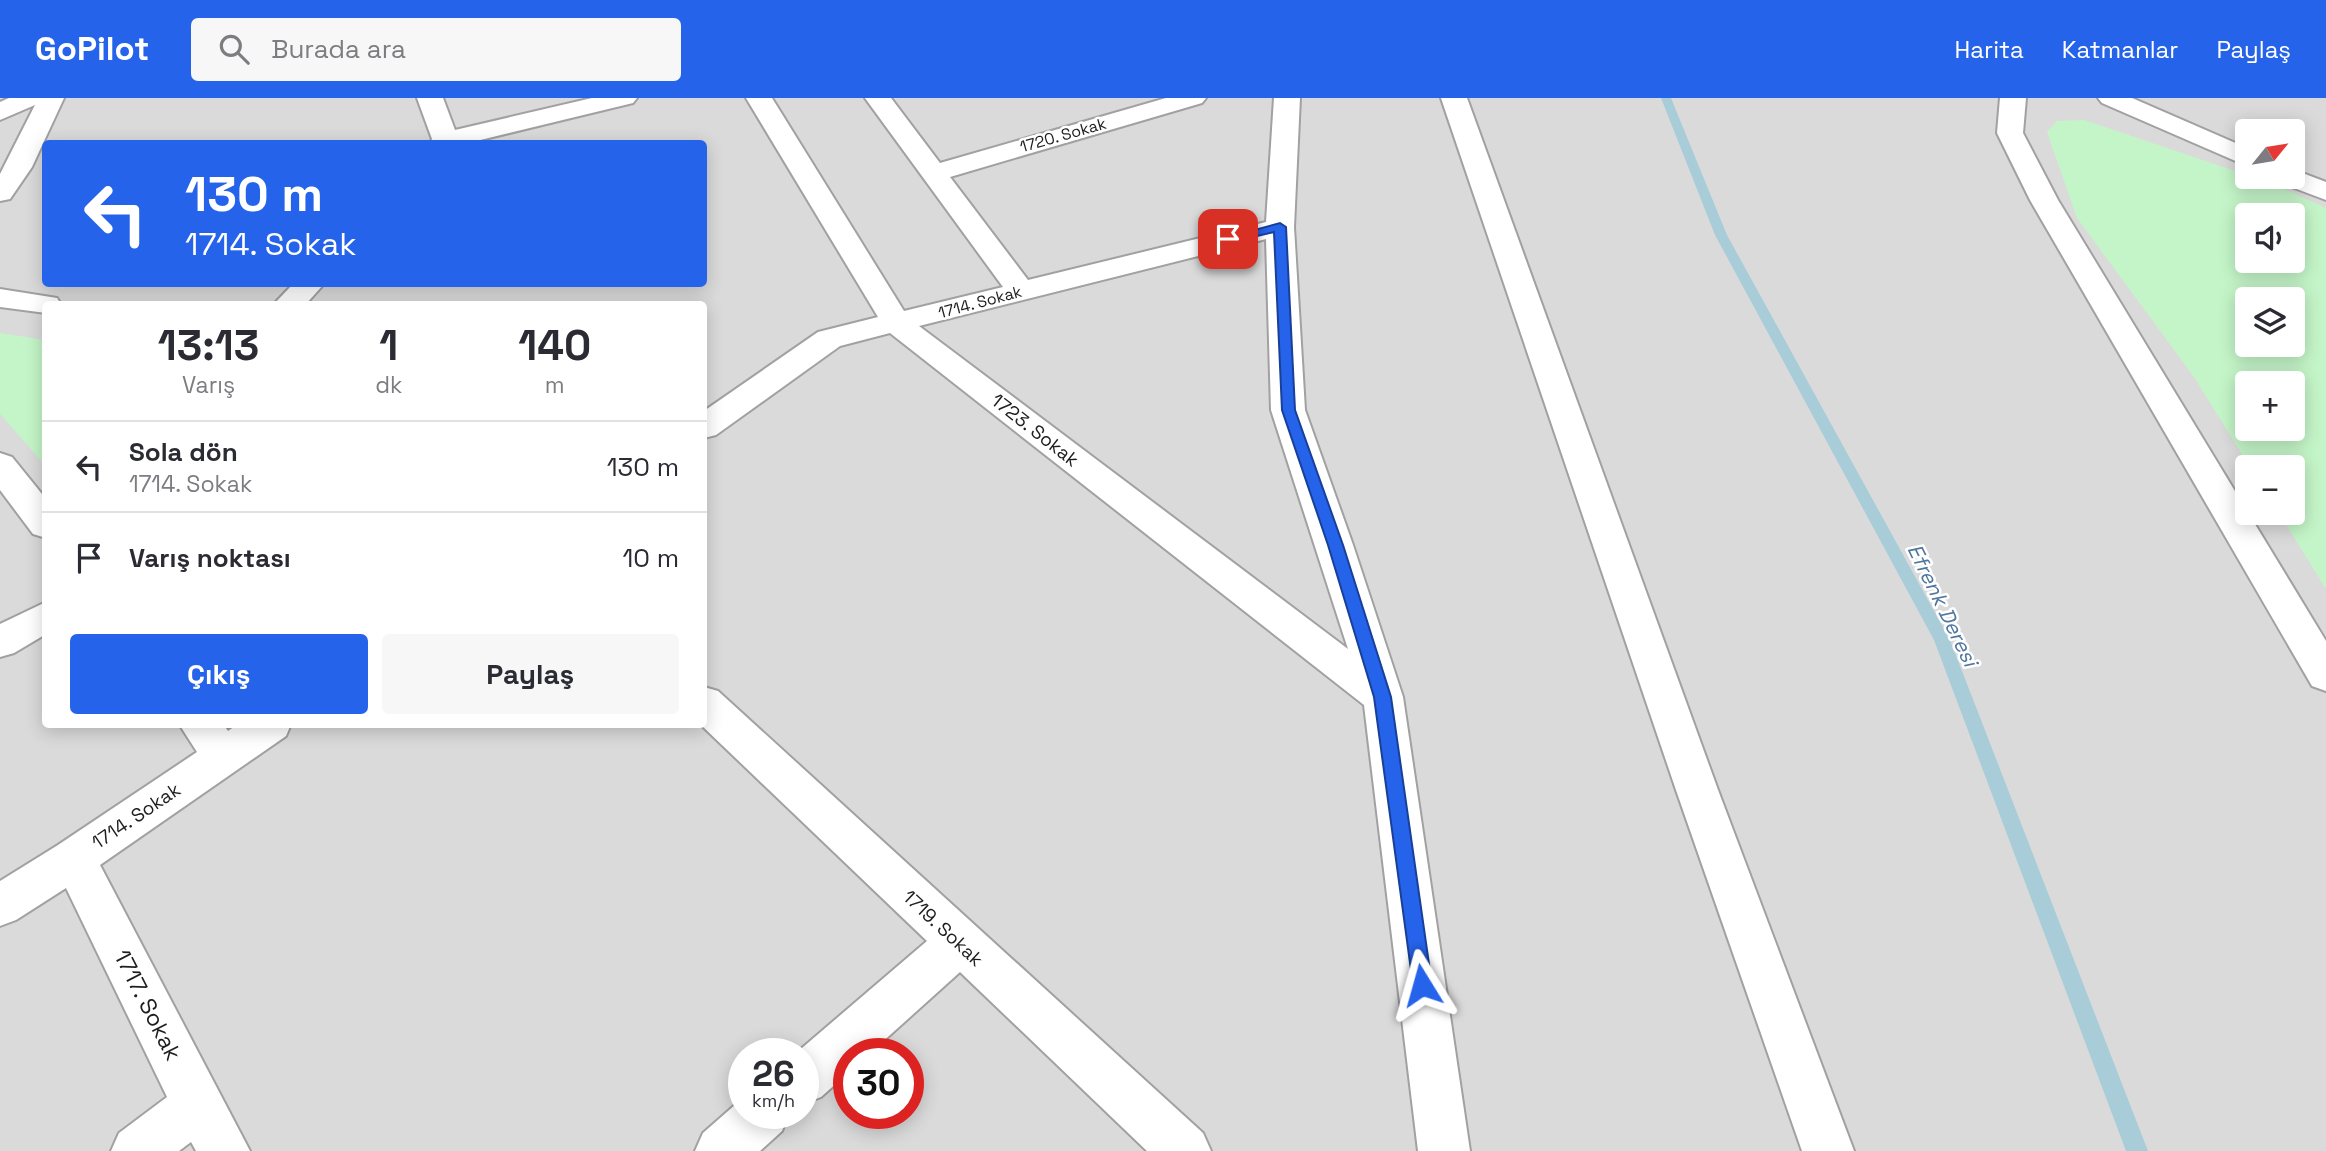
<!DOCTYPE html>
<html lang="tr">
<head>
<meta charset="utf-8">
<style>
	:root { --surface:#fff; --page:#f7f7f7; --text:#2b2b33; --muted:#7c7c81; --line:#e1e1e2; --accent:#2563eb }
	body { margin:0; font-family:"Space Grotesk",sans-serif; background:var(--page); color:var(--text); height:100vh; display:flex; flex-direction:column; font-size:26px; white-space:nowrap }
	* { box-sizing:border-box; margin:0 }
	p { font-size:23px; color:var(--muted) }
	.icon { flex:none; width:38px; height:38px; fill:none; stroke:currentColor; stroke-width:2; stroke-linecap:round; stroke-linejoin:round }
	.map { position:relative; flex:1; overflow:hidden }
	.details { position:absolute; left:42px; top:203px; width:665px; height:427px; display:flex; flex-direction:column; background:var(--surface); border-radius:7px; box-shadow:0 4px 18px #0003 }
	.details>* { flex:none }
	.banner { position:absolute; left:42px; top:42px; width:665px; height:147px; border-radius:7px; box-shadow:0 4px 18px #0003; background:#2563eb; color:#fff; overflow:hidden }
	.needle { width:46px; rotate:60deg }
	.tools { position:absolute; left:2235px; top:21px; display:grid; gap:14px }
	.tools a { display:grid; place-items:center; width:70px; height:70px; border-radius:7px; background:var(--surface); box-shadow:0 4px 18px #0003; font-size:35px }
	.speed { position:absolute; left:728px; top:940px; display:flex; gap:14px; font-size:35px; font-weight:700; text-align:center }
	.speed>* { display:grid; place-content:center; width:91px; height:91px; border-radius:50%; background:var(--surface); box-shadow:0 4px 18px #0003; line-height:1 }
	.speed small { font-size:18px; font-weight:400 }
	.speed .limit { border:10px solid #d22; background:#fff; color:#111 }
	.pin { position:absolute; display:grid; place-items:center; width:60px; height:60px; color:#fff; margin:-30px; border-radius:14px; box-shadow:0 4px 10px #0006 }
	.me { position:absolute; width:77px; margin:-38px; rotate:352deg; stroke-linejoin:round; filter:drop-shadow(0 0 5px #0008) }
	.turn { display:flex; align-items:center; gap:24px; height:147px; padding:0 28px; font-size:32px }
	.turn .icon { width:91px; height:91px; stroke-width:2.5 }
	.turn b { display:block; font-size:49px; line-height:60px }
	.eta { display:flex; justify-content:space-evenly; align-items:center; height:119px; text-align:center }
	.eta b { font-size:42px; font-weight:800; line-height:49px }
	.button { display:flex; gap:14px; margin-top:auto; padding:14px 28px }
	.button a { flex:1; height:80px; border-radius:7px; background:var(--accent); color:#fff; font-size:28px; font-weight:800; line-height:80px; text-align:center }
	.button a+a { background:var(--page); color:var(--text) }
	ul { padding:0; list-style:none }
	li { display:flex; align-items:center; gap:21px; height:91px; padding:0 28px; border-top:2px solid var(--line) }
	li div { flex:1 }
	li b { display:block; font-size:26px }
	li em { font-style:normal }
	header { display:flex; align-items:center; gap:42px; box-sizing:border-box; height:98px; padding:0 35px; background:var(--accent); color:#fff }
	header strong { font-size:33px }
	nav { display:flex; gap:38px; margin-inline-start:auto; font-size:24px }
	.search { width:490px; height:63px; background:var(--page); display:flex; align-items:center; gap:18px; box-sizing:border-box; padding:0 24px; border-radius:7px; color:var(--muted); font-size:26px }
	.map>svg:first-child { display:block }
	.residential { fill:#dbdada; fill-rule:evenodd }
	.park { fill:#c4f5c8; fill-rule:evenodd }
	.lines { fill:none; stroke-linecap:round; stroke-linejoin:round }
	.stream { fill:#a8cdd8; fill-rule:evenodd }
	.minor-casing { stroke:#a1a1a1; stroke-width:4 }
	.minor { fill:#fff; fill-rule:evenodd }
	.route { fill:#2563eb; stroke:#184099; stroke-width:2 }
	.labels { text-anchor:middle; dominant-baseline:central; stroke-width:5; stroke-linejoin:round; paint-order:stroke }
	.far-street-label { font-size:16px; fill:#1d1d1d; stroke:#fff }
	.street-label { font-size:19px; fill:#1d1d1d; stroke:#fff }
	.water-label { font-size:21px; font-style:italic; fill:#4e769e; stroke:#fff }
	.near-street-label { font-size:23px; fill:#1d1d1d; stroke:#fff }
</style>
</head>
<body>
<header>
<strong>GoPilot</strong>
<div class="search"><svg class="icon" aria-label="search" viewBox="0 0 24 24"><circle cx="10" cy="10" r="6"/><path d="M15 15l6 6"/></svg>Burada ara</div>
<nav><a>Harita</a><a>Katmanlar</a><a>Paylaş</a></nav>
</header>
<div class="map">
<svg width="2326" height="1053" viewBox="0 0 2326 1053">
	<rect width="100%" height="100%" fill="#eeeae4"/>
	<path class="residential" d="M0 0H2326V1053H0ZM2247 33H2292V79H2247ZM46 46H704V186H46ZM2247 117H2292V163H2247ZM2247 201H2292V247H2247ZM46 206H704V626H46ZM2247 285H2292V331H2247ZM2247 369H2292V415H2247ZM744 956H803V1015H744ZM849 956H908V1015H849Z"/>
	<g class="park">
		<path d="M2084 22 2247 77V79L2271 85 2326 110V491L2279 415H2292V369H2250L2194 279 2077 120 2047 34 2057 23ZM2247 117H2292V163H2247ZM2247 201H2292V247H2247ZM2247 285H2292V331H2247Z"/>
		<path d="M0 235 45 242V367L0 316Z"/>
	</g>
	<g class="lines">
		<path class="stream" d="M1661 0H1671L1727 137 1950 542 2148 1053H2126L1934 542 1715 137Z"/>
		<defs>
			<g id="minor">
				<path d="M9 0H64L32 69 10 101 0 103V76L35 7 0 22V4Z"/>
				<path d="M417 0H443L455 32 592 0H637L633 5 464 46H429L432 41Z"/>
				<path d="M746 0H772L904 213 1003 189 865 0H891L940 65 1166 0H1206L1202 5 950 79 1028 182 1266 124 1274 0H1300L1294 129 1305 312 1353 447 1403 599 1470 1053H1418L1364 607 890 235 840 248 716 337 704 340V313L818 234 878 219ZM1266 141 1271 312 1348 551 919 228Z"/>
				<path d="M1441 0H1467L1718 692 1854 1053H1802L1676 692Z"/>
				<path d="M2000 0H2026L2023 35 2058 102 2326 543V593L2312 588 2030 102 1997 35Z"/>
				<path d="M2098 0H2132L2247 50V68L2102 5Z"/>
				<path d="M2292 71 2326 84V102L2281 85 2278 79H2292Z"/>
				<path d="M293 186H324L306 206H274Z"/>
				<path d="M0 191 57 200 61 206H46V215L0 209Z"/>
				<path d="M0 355 12 359 46 401V440L33 436 0 392Z"/>
				<path d="M46 504V536L14 555 0 559V526Z"/>
				<path d="M704 589 718 593 1203 1035 1211 1053H1147L960 874 869 956H849V974L821 999 803 1006V956H795L927 843 700 626H704Z"/>
				<path d="M179 626H223L228 633 238 626H291L286 638 100 767 250 1053H196L191 1044 179 1053H111L119 1035 167 999 66 790 16 822 0 828V783L58 747 197 654Z"/>
				<path d="M744 999V1015H789L782 1033 760 1053H695L703 1035Z"/>
			</g>
		</defs>
		<use href="#minor" class="minor-casing"/>
		<use href="#minor" class="minor"/>
	</g>
	<path class="route" d="M1280 125 1286 129 1295 312 1343 447 1391 599 1432 887 1429 894 1422 896 1415 894 1413 887 1374 599 1328 447 1282 312 1274 134 1228 145 1222 141Z"/>
	<g class="labels">
		<g class="far-street-label">
			<text transform="translate(1063 37) rotate(-16)">1720. Sokak</text>
			<text transform="translate(980 204) rotate(-15)">1714. Sokak</text>
		</g>
		<g class="street-label">
			<text transform="translate(1035 332) rotate(38)">1723. Sokak</text>
			<text transform="translate(136 718) rotate(-34)">1714. Sokak</text>
			<text transform="translate(943 830) rotate(43)">1719. Sokak</text>
		</g>
		<g class="water-label">
			<text transform="translate(1943 507) rotate(64)">Efrenk Deresi</text>
		</g>
		<g class="near-street-label">
			<text transform="translate(148 907) rotate(63)">1717. Sokak</text>
		</g>
	</g>
</svg>
<div class="tools">
<a><svg class="needle" viewBox="-14 -14 28 28"><path d="M0-13l5 13h-10z" fill="#e53935"/><path d="M0 13l5-13h-10z" fill="#7c7c81"/></svg></a>
<a><svg class="icon" aria-label="sound" viewBox="0 0 24 24"><path d="M4 9h4l5-4v14l-5-4H4zM17 9q2 3 0 6"/></svg></a>
<a><svg class="icon" aria-label="layers" viewBox="0 0 24 24"><path d="M12 4l9 5-9 5-9-5zM3 14l9 5 9-5"/></svg></a>
<a>+</a>
<a>−</a>
</div>
<div class="speed"><div>26<small>km/h</small></div><div class="limit">30</div></div>
<div class="pin" style="left:1228px;top:141px;background:#d93025"><svg class="icon" aria-label="arrive" viewBox="0 0 24 24"><path d="M6 21V4h12l-3 4 3 4H6"/></svg></div>
<svg class="me" style="left:1422px;top:887px" viewBox="-20 -20 40 40"><path d="M0-17L14 15 0 8-14 15z" fill="#2563eb" stroke="#fff" stroke-width="4"/></svg>
<div class="banner">
<div class="turn"><svg class="icon" aria-label="left" viewBox="0 0 24 24"><path d="M17 20v-9H6M10 6l-5 5 5 5"/></svg><div><b>130 m</b>1714. Sokak</div></div>
</div>
<section class="details">
<div class="eta">
<div><b>13:13</b><p>Varış</p></div>
<div><b>1</b><p>dk</p></div>
<div><b>140</b><p>m</p></div>
</div>
<ul>
<li><svg class="icon" aria-label="left" viewBox="0 0 24 24"><path d="M17 20v-9H6M10 6l-5 5 5 5"/></svg><div><b>Sola dön</b><p>1714. Sokak</p></div><em>130 m</em></li>
<li><svg class="icon" aria-label="arrive" viewBox="0 0 24 24"><path d="M6 21V4h12l-3 4 3 4H6"/></svg><div><b>Varış noktası</b></div><em>10 m</em></li>
</ul>
<div class="button"><a>Çıkış</a><a>Paylaş</a></div>
</section>
</div>
</body>
</html>
